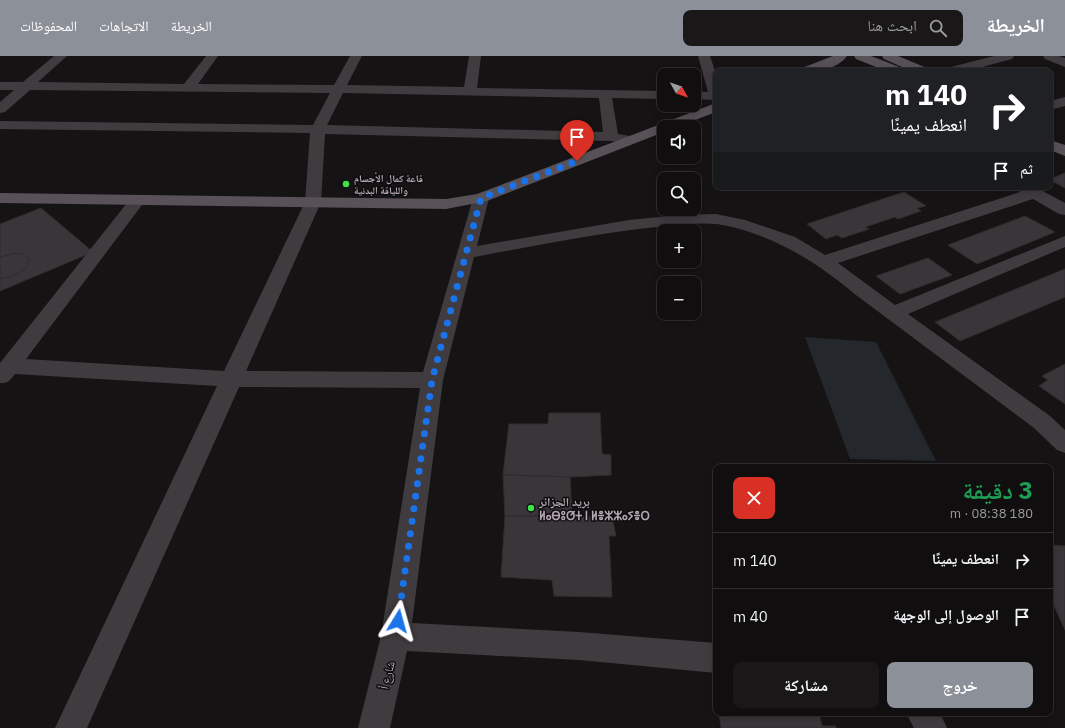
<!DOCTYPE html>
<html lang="ar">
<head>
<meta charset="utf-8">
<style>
	:root { --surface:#100e0f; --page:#191718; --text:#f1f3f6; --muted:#9c9c9e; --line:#302e2f; --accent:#8c9099 }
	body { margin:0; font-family:"IBM Plex Sans","Noto Naskh Arabic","Noto Sans Tifinagh",sans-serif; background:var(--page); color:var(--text); direction:rtl; height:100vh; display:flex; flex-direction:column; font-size:15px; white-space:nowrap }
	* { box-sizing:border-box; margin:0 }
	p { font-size:13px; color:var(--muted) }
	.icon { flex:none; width:22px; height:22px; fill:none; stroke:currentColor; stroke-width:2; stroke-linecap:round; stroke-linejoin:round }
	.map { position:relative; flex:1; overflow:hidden; direction:ltr }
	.details { position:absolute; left:713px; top:408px; width:340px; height:252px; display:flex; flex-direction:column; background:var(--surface); border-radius:8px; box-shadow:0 2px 10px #0003,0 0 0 1px var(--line); direction:rtl }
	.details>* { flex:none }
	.top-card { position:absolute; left:713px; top:12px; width:340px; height:122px; border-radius:8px; box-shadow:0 2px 10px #0003,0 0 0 1px var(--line); direction:rtl; background:#202124; color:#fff; overflow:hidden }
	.needle { width:26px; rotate:130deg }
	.tools { position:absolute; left:657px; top:12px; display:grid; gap:8px }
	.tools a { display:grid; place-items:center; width:44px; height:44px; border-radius:8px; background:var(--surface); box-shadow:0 2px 10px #0003,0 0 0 1px var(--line); font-size:20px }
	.pin { position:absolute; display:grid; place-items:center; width:34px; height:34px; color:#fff; margin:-41px -17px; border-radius:50% 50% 50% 0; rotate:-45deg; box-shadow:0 0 4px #0007 }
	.pin .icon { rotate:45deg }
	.me { position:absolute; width:44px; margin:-22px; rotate:8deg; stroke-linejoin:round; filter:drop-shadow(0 0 3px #0008) }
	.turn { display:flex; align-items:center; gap:14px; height:84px; padding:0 20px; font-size:18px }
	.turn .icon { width:52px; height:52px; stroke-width:2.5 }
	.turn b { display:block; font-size:28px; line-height:34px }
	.then { display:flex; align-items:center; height:38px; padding:0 20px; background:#0003; gap:8px; font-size:15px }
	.round { display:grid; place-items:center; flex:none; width:42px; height:42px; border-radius:8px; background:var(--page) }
	.summary { display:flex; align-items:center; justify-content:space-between; height:68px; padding:0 20px }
	h1 { font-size:24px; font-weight:800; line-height:30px; color:#1e9e55 }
	.primary-button { display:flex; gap:8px; margin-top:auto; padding:8px 20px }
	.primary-button a { flex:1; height:46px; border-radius:8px; background:var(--accent); color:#fff; font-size:16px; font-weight:800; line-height:46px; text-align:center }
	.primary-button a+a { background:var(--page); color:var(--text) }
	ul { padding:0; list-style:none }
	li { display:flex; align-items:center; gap:12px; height:56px; padding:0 20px; border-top:1px solid var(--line) }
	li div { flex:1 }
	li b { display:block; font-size:15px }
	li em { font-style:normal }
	header { display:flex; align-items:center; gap:24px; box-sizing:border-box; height:56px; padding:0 20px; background:var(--accent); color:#fff }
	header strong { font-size:19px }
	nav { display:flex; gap:22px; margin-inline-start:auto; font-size:14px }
	.search { width:280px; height:36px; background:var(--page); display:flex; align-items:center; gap:10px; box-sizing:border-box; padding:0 14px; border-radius:8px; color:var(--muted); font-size:15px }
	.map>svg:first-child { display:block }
	.green { fill:#24282c }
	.building { fill:#393538; stroke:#302d2f }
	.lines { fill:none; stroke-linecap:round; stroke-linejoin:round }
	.minor { fill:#403b3f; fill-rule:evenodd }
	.major { fill:#585157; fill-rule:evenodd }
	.route { stroke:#1a73e8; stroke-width:7; stroke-dasharray:0 12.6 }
	.poi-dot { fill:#3be448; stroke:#0f0e0f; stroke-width:1.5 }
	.labels { text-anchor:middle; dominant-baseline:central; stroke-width:3; stroke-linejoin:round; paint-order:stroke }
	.far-poi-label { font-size:10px; font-weight:bold; fill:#b4a6b2; stroke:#0f0e0f; text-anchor:start }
	.poi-label { font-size:12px; font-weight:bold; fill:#b4a6b2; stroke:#0f0e0f; text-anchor:start }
	.street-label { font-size:12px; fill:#b4a6b2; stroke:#0f0e0f }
</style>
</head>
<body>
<header>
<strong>الخريطة</strong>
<div class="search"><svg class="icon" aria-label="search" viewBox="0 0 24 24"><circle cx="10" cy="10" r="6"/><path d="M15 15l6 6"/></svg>ابحث هنا</div>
<nav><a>الخريطة</a><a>الاتجاهات</a><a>المحفوظات</a></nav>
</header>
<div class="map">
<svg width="1065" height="672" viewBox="0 0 1065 672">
	<rect width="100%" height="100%" fill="#151314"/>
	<path class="green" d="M805 281 876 286 936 405 850 403Z"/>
	<g class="building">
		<path d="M1065 117V132L1050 124V123Z"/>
		<path d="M904 136 926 150 917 152 921 155 898 163 895 161 865 171 869 173 842 182 837 179 826 183 807 168Z"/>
		<path d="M41 152 93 196 0 235V168Z"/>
		<path d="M1025 160 1055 176 977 208 948 189Z"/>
		<path d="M17 197 23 198 30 203 26 212 13 220 0 223V201Z"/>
		<path d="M928 202 952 219 900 238 876 220Z"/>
		<path d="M1065 213V241L960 285 935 266Z"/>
		<path d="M1065 308V348L1039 330 1048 324 1042 320Z"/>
		<path d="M549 357H600L602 398 611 399V419L570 421 503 419 509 368H548Z"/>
		<path d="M503 419 570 421 572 460H505Z"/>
		<path d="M505 460 612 461 616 480H609L612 541 554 540 552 524 501 521Z"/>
		<path d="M1050 489 1065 490V574L1050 541Z"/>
		<path d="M719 657H819L822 670H836V672H721Z"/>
	</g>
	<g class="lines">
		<g class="minor">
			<path d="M54 0H67L38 26 184 28 206 0H218L198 28 334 29 350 0H362L347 29 464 31 469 0H481L477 32 664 35V43L612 42 618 78 630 80 632 83 630 86 625 87 611 85 325 78 321 146 246 315 423 316 473 142 475 139 481 137 487 139 489 142 477 190 629 164 680 159 716 158 745 164 795 181 825 199 1020 136 1015 131H1035L1065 147V159L1059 158 1033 143 838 207 895 249 1065 180V191L908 258 1050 360 1065 374V397L1057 394 1034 372 856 239C817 206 769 176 717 168 699 166 675 170 657 171 596 177 535 190 474 201L443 324 412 567 579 576 716 587V617L579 604 407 595 390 672H358L381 580 420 332 239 331 87 672H55L217 330 15 318C11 323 8 328 0 327V307L131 142 137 140 143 142 145 145 26 303 224 315 305 146 310 77 0 73V65L313 69 330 37 30 34 5 56 0 57V46L14 34H0V26H23ZM343 37 599 42 603 76 327 69Z"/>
			<path d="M698 0H710L716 18V44L694 43V35L708 36Z"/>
			<path d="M994 0H1014L1012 3 967 15H946L947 12Z"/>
			<path d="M1043 0H1059L1065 2V11L1045 3Z"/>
			<path d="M1065 41V50L1050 54V45Z"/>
			<path d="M906 657H940L947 672H914Z"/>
		</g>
		<g class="major">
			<path d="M833 0H847C837 14 816 15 801 15L802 12Z"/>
			<path d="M854 0H871L902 12 903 15H886L856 3Z"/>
			<path d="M882 0H898L927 12 928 15H911L884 3Z"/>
			<path d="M716 47V56L677 71H664V76L487 145 446 153 0 147V137L446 143 477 138Z"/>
			<path d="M1050 84 1065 89V100L1050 94Z"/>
		</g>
	</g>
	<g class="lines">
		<path class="route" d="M398 565 432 324 481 142 577 105"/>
	</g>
	<g class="poi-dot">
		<circle cx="346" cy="128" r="4"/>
		<circle cx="531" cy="452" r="4"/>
	</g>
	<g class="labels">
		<g class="far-poi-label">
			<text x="354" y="122">قاعة كمال الأجسام<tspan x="354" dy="12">واللياقة البدنية</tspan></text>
		</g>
		<g class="poi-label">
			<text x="539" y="445">بريد الجزائر<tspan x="539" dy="14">ⵍⴰⴱⵓⵚⵜ ⵏ ⵍⴻⵣⵣⴰⵢⴻⵔ</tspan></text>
		</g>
		<g class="street-label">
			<text transform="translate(387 619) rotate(-76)">شارع أ</text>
		</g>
	</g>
</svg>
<div class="tools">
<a><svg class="needle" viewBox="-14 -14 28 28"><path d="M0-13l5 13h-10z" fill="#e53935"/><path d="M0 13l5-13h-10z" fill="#9c9c9e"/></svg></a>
<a><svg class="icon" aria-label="sound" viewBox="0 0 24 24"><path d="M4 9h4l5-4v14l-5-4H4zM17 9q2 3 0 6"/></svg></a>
<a><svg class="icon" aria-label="search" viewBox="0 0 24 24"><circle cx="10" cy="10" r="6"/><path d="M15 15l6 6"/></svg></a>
<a>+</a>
<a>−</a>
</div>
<div class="pin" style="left:577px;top:105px;background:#d93025"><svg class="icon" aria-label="arrive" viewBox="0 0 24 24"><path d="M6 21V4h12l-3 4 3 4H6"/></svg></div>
<svg class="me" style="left:398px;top:565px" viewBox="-20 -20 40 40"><path d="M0-17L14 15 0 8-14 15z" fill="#1a73e8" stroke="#fff" stroke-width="4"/></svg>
<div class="top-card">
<div class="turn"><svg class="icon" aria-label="right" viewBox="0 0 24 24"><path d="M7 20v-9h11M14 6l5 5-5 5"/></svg><div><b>140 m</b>انعطف يمينًا</div></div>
<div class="then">ثم<svg class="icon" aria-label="arrive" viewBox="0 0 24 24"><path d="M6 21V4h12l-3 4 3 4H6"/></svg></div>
</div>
<section class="details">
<div class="summary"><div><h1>3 دقيقة</h1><p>180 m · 08:38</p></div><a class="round" style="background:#d93025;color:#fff"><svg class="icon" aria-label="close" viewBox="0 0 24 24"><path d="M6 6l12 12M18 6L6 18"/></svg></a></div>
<ul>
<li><svg class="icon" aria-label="right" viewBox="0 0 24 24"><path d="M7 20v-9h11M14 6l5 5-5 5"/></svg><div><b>انعطف يمينًا</b></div><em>140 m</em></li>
<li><svg class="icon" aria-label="arrive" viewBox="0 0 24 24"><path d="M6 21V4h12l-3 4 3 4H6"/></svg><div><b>الوصول إلى الوجهة</b></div><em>40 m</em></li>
</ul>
<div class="primary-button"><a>خروج</a><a>مشاركة</a></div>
</section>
</div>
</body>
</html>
